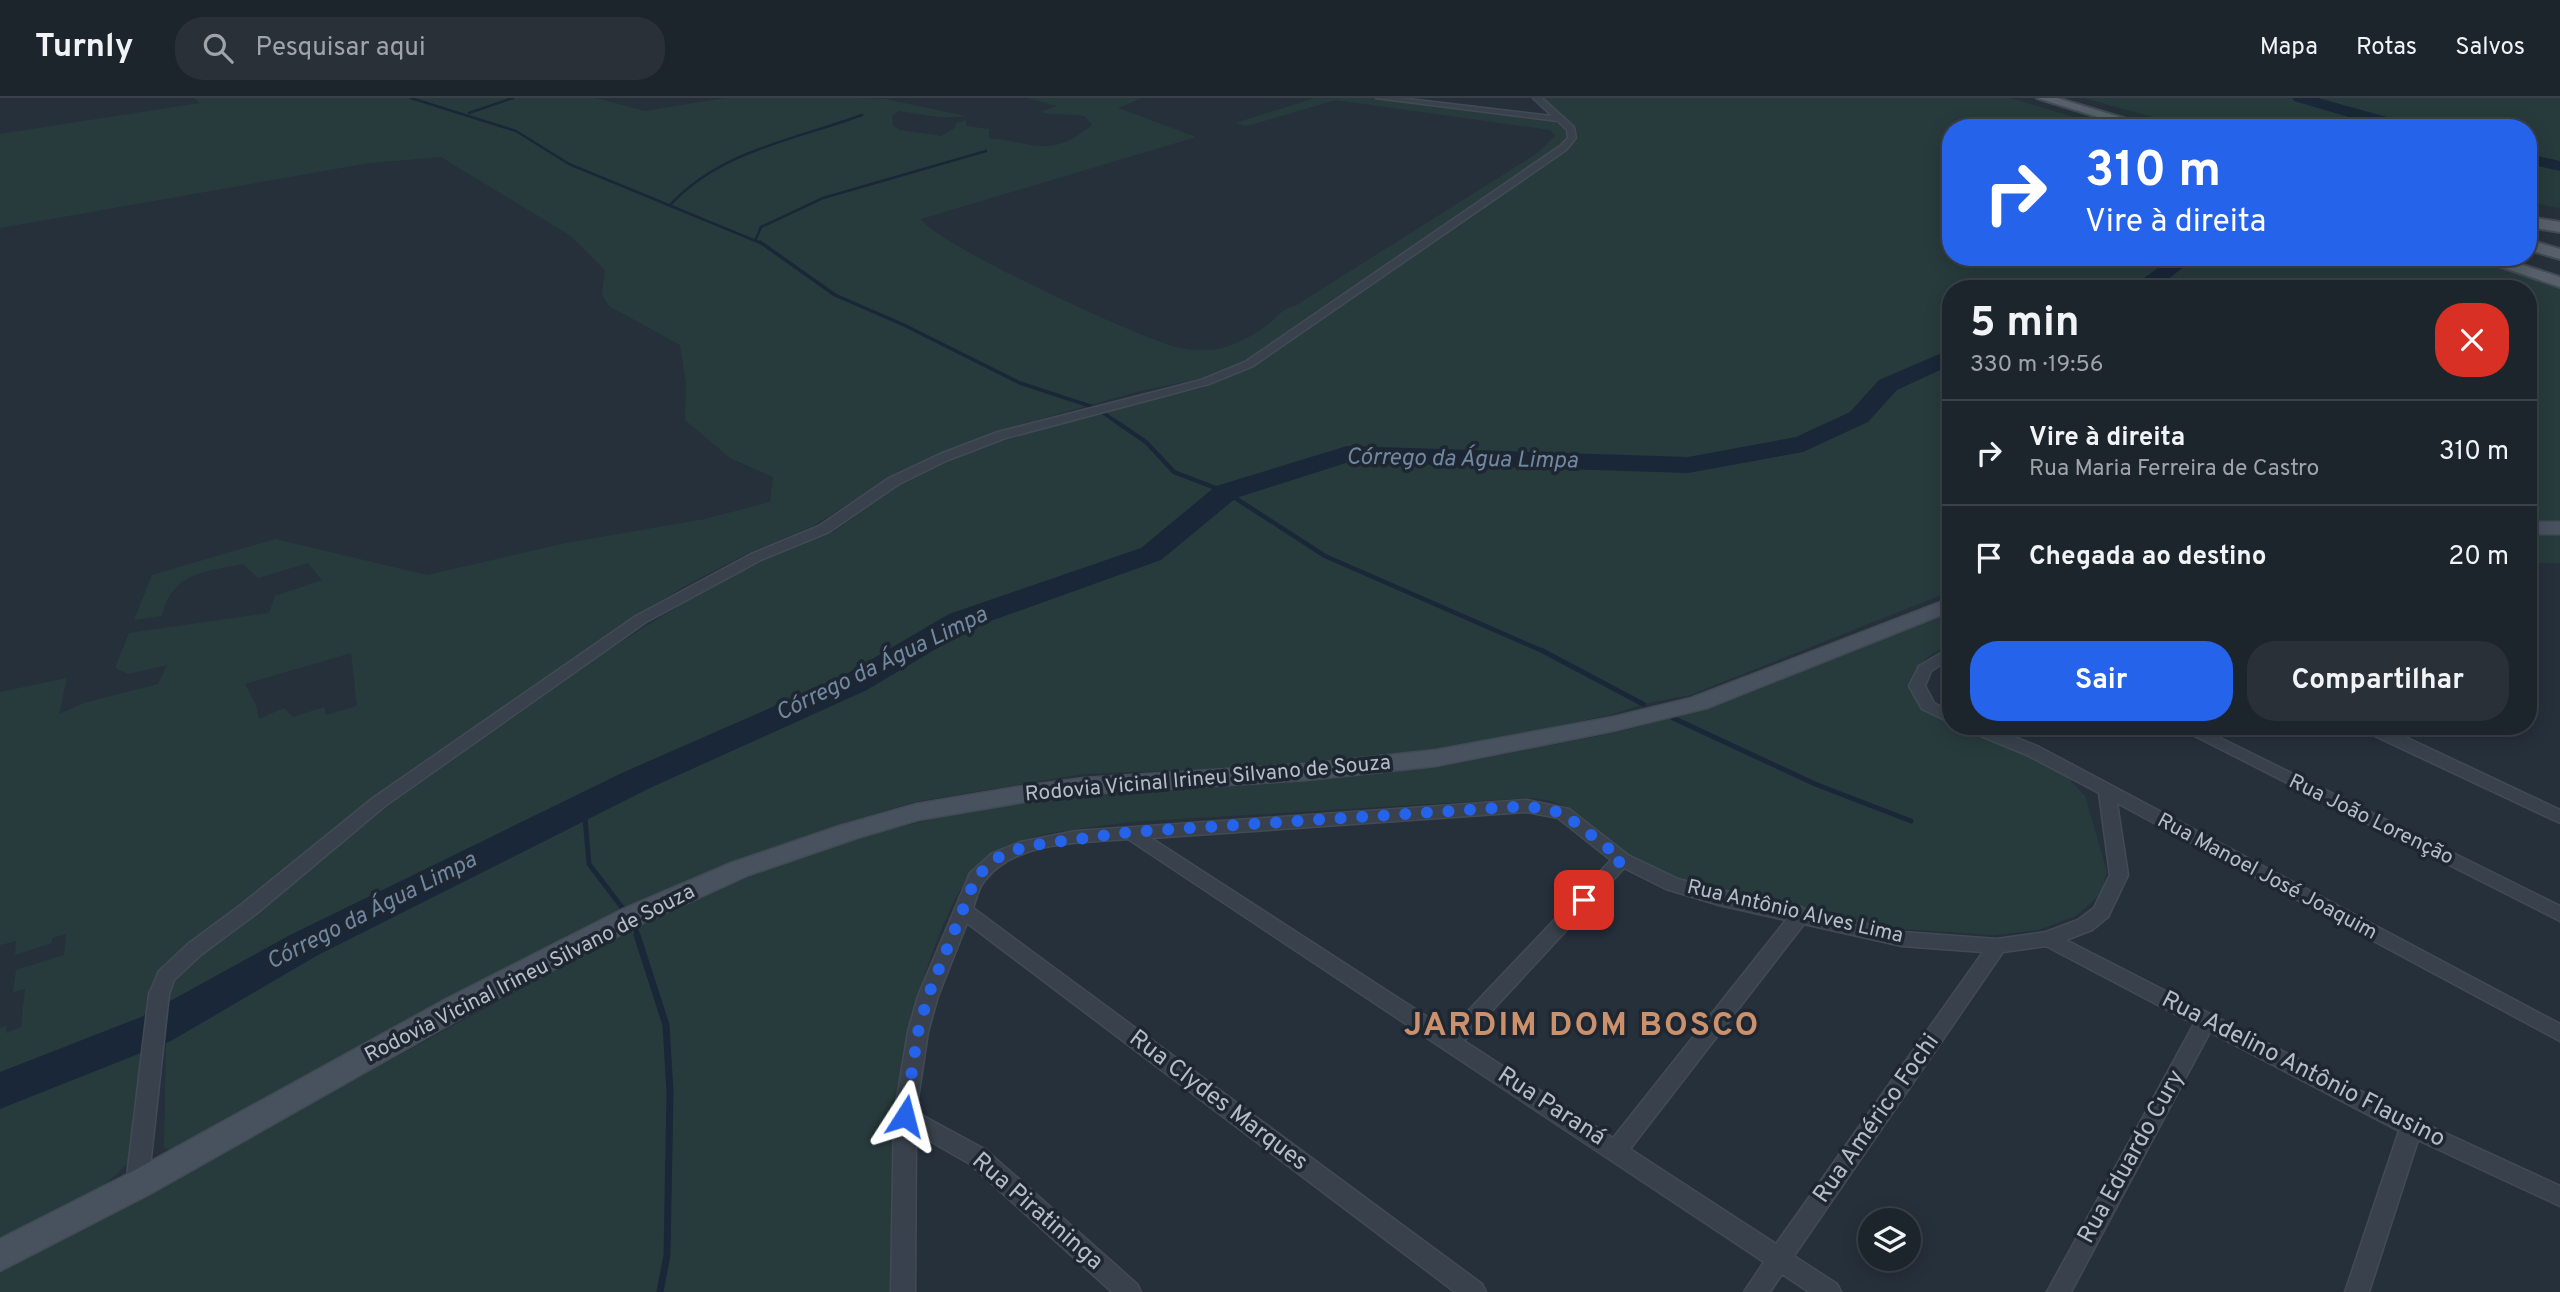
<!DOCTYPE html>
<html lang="pt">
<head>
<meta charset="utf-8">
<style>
	:root { --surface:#1c242c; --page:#293038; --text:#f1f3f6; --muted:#a0a4a9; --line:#3a4148; --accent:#2563eb }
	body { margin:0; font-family:Overpass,sans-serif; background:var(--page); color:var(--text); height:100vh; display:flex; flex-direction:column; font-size:26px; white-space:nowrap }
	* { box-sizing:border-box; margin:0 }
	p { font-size:23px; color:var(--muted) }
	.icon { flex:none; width:38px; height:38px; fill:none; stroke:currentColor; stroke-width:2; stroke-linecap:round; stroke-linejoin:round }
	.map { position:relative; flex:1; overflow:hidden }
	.panel { position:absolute; left:1942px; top:182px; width:595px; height:455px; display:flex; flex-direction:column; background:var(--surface); border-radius:28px; box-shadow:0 4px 18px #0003,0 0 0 2px var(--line) }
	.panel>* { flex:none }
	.banner { position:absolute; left:1942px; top:21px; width:595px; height:147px; border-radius:28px; box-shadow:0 4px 18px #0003,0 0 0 2px var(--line); background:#2563eb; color:#fff; overflow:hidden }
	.tools { position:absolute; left:1858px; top:1110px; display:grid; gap:14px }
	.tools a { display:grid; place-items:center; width:63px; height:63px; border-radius:50%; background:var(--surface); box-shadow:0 4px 18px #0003,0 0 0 2px var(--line); font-size:35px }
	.pin { position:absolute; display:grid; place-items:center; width:60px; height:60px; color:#fff; margin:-30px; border-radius:14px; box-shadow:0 4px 10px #0006 }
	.me { position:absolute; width:77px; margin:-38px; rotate:9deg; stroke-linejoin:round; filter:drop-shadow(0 0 5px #0008) }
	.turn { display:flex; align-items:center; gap:24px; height:147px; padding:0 28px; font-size:32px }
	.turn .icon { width:91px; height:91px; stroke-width:2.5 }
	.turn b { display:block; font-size:49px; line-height:60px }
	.round { display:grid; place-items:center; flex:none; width:74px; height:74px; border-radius:28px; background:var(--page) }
	.summary { display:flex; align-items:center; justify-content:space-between; height:119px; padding:0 28px }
	h1 { font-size:42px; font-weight:700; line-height:52px }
	.cta { display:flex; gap:14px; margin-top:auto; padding:14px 28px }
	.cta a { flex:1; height:80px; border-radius:28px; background:var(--accent); color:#fff; font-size:28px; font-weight:700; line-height:80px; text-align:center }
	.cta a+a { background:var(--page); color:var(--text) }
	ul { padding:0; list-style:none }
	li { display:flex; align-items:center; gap:21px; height:105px; padding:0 28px; border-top:2px solid var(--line) }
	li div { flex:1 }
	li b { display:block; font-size:26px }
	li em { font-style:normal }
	header { display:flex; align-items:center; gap:42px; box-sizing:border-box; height:98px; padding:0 35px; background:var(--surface); border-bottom:2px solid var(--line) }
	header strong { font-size:33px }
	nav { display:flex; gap:38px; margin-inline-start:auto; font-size:24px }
	.search { width:490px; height:63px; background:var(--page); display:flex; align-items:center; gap:18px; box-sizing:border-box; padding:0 24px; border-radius:28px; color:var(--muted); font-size:26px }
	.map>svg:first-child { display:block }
	.green { fill:#283b3c; fill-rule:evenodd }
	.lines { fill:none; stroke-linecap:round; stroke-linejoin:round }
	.stream-far4 { stroke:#1a2738; stroke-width:2.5 }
	.stream-far3 { stroke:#1a2738; stroke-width:3.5 }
	.stream-far2 { stroke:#1a2738; stroke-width:4.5 }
	.stream-far1 { stroke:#1a2738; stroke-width:5 }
	.stream { stroke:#1a2738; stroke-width:7 }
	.river { fill:#1a2738; fill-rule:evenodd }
	.minor-casing { stroke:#424b55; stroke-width:3 }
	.secondary-casing { stroke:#424b55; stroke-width:3 }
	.primary-casing { stroke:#424b55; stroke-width:4 }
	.minor { fill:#39424c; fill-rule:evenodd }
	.secondary { fill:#48515e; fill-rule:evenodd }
	.primary { fill:#58616b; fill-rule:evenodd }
	.route { stroke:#2563eb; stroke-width:12; stroke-dasharray:0 21.6 }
	.labels { text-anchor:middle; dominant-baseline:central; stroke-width:7; stroke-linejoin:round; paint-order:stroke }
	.street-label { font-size:21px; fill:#b5bdc7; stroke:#1e2731 }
	.water-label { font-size:23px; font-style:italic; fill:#7188a3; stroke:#1e2731 }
	.near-street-label { font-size:24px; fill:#b5bdc7; stroke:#1e2731 }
	.near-district-label { font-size:33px; font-weight:bold; letter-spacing:2px; fill:#cb916c; stroke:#1e2731 }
</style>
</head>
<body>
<header>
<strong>Turnly</strong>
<div class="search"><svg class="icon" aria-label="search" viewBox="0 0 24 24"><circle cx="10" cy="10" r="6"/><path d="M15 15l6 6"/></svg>Pesquisar aqui</div>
<nav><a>Mapa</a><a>Rotas</a><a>Salvos</a></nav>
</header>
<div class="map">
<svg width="2560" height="1194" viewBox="0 0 2560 1194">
	<rect width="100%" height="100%" fill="#26303b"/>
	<g class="green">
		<path d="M194 0H596L645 13 725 0H860L885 1 966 18C944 22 921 16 899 13L892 18 893 28 900 32 941 38 955 30 956 25 966 22V28L989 31V40C1036 45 1050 61 1092 27L1085 18C1069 15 1056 18 1041 14L1057 8 1027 0H1142L1118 10 1196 39 921 121C932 144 1146 244 1180 250 1189 252 1202 253 1212 252 1231 250 1255 237 1270 225 1280 216 1282 211 1295 208L1539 54 1555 38 1550 32 1336 2 1247 28 1235 25 1315 0H1371L1550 23 1557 24 1567 35V41L1542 61 1244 265 1199 281 1140 293 997 333 939 356 888 381 813 428 748 455 685 488 634 519 411 672 163 867 151 886 147 901 129 1064 103 1089 0 1144V930L6 928V935L21 929 25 891 13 894 16 872 64 857 66 836 52 840V845L15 857 16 843 0 847V594L67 580 59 616 84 605 158 586 167 567 128 576 115 570 129 535 269 515 275 498 322 482 308 465 258 480 243 466C204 474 172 474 162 518L134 522 152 477 275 441 427 477 566 445 705 421 770 404 773 379 730 360 685 322 686 286 680 247 609 208 602 197 605 172 571 138 441 59 369 65 0 130V36L200 5ZM351 555 357 608 326 617 324 609 293 619 284 610 259 621 256 607 245 586Z"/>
		<path d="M1542 0H2010L2110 30H1951V159H2463L2560 189V424L2529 425V191H1951V493L1690 597 1643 606 1610 617 1427 654 1307 667 1083 676 914 704 837 727 723 767 582 831 444 904 179 1052 164 1050 167 895 174 880 200 854 391 706 605 554 701 494 763 463 833 434 903 384 954 360 1090 314 1200 291 1258 265 1568 50 1578 41 1576 30Z"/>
		<path d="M2084 0H2560V110L2529 104V30H2192Z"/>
		<path d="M2560 432V465H2529V433Z"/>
		<path d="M1951 514V547C1897 568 1898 603 1951 624V628H1961L2028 657 2066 678 2085 698 2107 774 2101 796 2076 818 2038 832 1993 837 1902 831 1720 793 1678 780 1626 755 1569 710 1548 702 1532 700 1129 724C1089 730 1027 734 993 754 952 778 920 887 910 932L892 1194H0V1174L635 829 743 781 849 742 959 714 1079 694 1440 669 1619 634 1705 611Z"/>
	</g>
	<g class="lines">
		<g class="stream-far4">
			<path d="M411 0 516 33 569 66 763 146"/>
			<path d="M469 15 513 0"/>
			<path d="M670 107C721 52 794 42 862 17"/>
			<path d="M756 141 761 129 823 100 986 53"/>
		</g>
		<g class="stream-far3">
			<path d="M760 144 835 197 904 227 1020 285 1090 308"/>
			<path d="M1099 312 1121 327"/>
		</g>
		<path class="stream-far2" d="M1118 325 1146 344 1174 374 1226 394 1325 458 1545 554"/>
		<g class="stream-far1">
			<path d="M1541 552 1643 606"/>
			<path d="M1673 620 1815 686 1911 723"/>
			<path d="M584 708 589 766 624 812"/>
			<path d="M635 829 638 839"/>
		</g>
		<path class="stream" d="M637 837 666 927 670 994 667 1157 660 1194"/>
		<g class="river">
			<path d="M2292 0H2318L2412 26 2414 30H2386L2294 3Z"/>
			<path d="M2529 56 2560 63V73L2529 66Z"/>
			<path d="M2173 159H2197L2155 191H2129Z"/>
			<path d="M1951 251V267L1897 292 1868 324 1803 354 1688 375 1349 364 1236 400 1161 462 971 530 867 592 650 690 318 857 171 943 0 1011V974L141 919 290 837 624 674 843 578 949 516 1141 450 1216 388 1347 348 1688 359 1796 339 1850 314 1879 282Z"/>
		</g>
		<defs>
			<g id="minor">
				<path d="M1376 0H1400L1552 18 1533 0H1542L1574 29 1576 40 1566 52 1253 268 1209 286 1006 340 948 362 899 386 829 434 761 462 646 524 385 708 256 816 202 856 174 882 169 896 148 1087 145 1094 137 1097 129 1094 126 1087 149 896 159 873 188 846 242 806 373 700 636 518 751 456 819 428 889 380 940 356 998 334 1201 282 1245 264 1560 48 1568 40 1567 32 1558 23Z"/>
				<path d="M1951 549V560L1931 573 1925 588 1934 605 1951 614V625L1922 611 1909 588 1919 568Z"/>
				<path d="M1964 628H1987L2039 649 2560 926V943L2117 705 2128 777 2108 819 2092 832 2066 842 2419 1023 2560 1088V1108L2418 1042 2369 1194H2345L2399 1033 2210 934 2071 1194H2047L2194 926 2046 848 2003 854 1794 1158 1837 1186 1841 1194H1809L1782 1176 1770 1194H1744L1764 1164 1128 741C1082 745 1018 742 986 781 979 788 976 801 973 810L1482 1186 1486 1194H1455L967 825 938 898 928 934 916 1014 986 1052 1137 1186 1141 1194H1112L970 1066 916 1035 915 1194H891L894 1018 908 934 918 898 970 775 991 756 1020 744 1076 733 1527 702 1569 711 1628 757 1678 781 1796 811 1801 809 1809 813 1902 834 1997 841 2046 834 2078 822 2094 810 2110 777 2099 695 2027 657 1966 632ZM1527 714 1558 720 1611 762 1449 933 1151 740ZM1624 770 1666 791 1719 807 1786 822 1613 1040 1464 943ZM1804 826 1902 848 1983 854 1776 1146 1630 1051Z"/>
				<path d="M2175 628H2196L2560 808V823Z"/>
				<path d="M2360 628H2382L2560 712V725L2362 632Z"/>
			</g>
			<g id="secondary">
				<rect x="2529" y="424" width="31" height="12"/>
				<path d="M1951 500V513L1707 610 1613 633 1436 668 1306 682 1084 696 1023 704 918 722 857 740 749 777 641 826 468 916 148 1097 0 1173V1141L126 1077 448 900 621 812 731 765 839 728 916 706 1023 688 1084 680 1306 666 1436 652 1613 619 1691 600Z"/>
			</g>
			<g id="primary">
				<path d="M2037 0H2057L2156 30H2133Z"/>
				<path d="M2529 119 2560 124V134L2529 129Z"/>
				<path d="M2529 142 2560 151V161L2529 152Z"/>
				<path d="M2472 159H2498L2560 179V189Z"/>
			</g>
		</defs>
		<use href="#minor" class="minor-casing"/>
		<use href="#secondary" class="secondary-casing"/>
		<use href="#primary" class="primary-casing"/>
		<use href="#minor" class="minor"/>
		<use href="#secondary" class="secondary"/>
		<use href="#primary" class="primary"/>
	</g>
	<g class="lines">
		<path class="route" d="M905 1018 918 934 928 898 976 779 997 760 1026 748 1130 734 1527 708 1563 715 1622 761 1584 802"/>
	</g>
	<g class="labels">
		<g class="street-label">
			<text transform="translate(1208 681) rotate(-5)">Rodovia Vicinal Irineu Silvano de Souza</text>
			<text transform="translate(2371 722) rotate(26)">Rua João Lorenção</text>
			<text transform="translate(2267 779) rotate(28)">Rua Manoel José Joaquim</text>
			<text transform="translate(1795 814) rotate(13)">Rua Antônio Alves Lima</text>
			<text transform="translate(530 876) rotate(-27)">Rodovia Vicinal Irineu Silvano de Souza</text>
		</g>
		<g class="water-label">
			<text transform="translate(1462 362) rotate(1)">Córrego da Água Limpa</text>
			<text transform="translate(882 567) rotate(-26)">Córrego da Água Limpa</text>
			<text transform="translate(372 814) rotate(-27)">Córrego da Água Limpa</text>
		</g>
		<g class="near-street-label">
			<text transform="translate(2303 972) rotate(27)">Rua Adelino Antônio Flausino</text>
			<text transform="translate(1218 1003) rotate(37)">Rua Clydes Marques</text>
			<text transform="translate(1551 1009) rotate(33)">Rua Paraná</text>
			<text transform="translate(1877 1021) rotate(-55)">Rua Américo Fochi</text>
			<text transform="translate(2132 1059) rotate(-61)">Rua Eduardo Cury</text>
			<text transform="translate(1037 1114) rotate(41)">Rua Piratininga</text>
		</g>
		<g class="near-district-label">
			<text x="1582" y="929">JARDIM DOM BOSCO</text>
		</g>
	</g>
</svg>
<div class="tools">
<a><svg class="icon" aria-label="layers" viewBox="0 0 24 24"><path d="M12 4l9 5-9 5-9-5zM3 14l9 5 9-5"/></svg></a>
</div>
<div class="pin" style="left:1584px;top:802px;background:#d93025"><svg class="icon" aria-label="arrive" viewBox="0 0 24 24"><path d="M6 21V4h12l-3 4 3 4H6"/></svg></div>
<svg class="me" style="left:905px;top:1018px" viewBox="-20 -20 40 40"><path d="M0-17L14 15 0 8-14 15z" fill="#2563eb" stroke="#fff" stroke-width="4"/></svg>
<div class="banner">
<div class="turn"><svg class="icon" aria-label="right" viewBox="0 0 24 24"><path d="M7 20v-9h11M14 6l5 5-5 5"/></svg><div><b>310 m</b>Vire à direita</div></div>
</div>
<section class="panel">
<div class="summary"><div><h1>5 min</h1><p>330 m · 19:56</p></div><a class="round" style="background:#d93025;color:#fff"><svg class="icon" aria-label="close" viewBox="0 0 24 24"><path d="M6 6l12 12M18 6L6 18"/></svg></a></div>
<ul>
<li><svg class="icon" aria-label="right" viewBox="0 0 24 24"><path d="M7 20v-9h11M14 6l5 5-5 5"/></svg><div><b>Vire à direita</b><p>Rua Maria Ferreira de Castro</p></div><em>310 m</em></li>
<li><svg class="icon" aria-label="arrive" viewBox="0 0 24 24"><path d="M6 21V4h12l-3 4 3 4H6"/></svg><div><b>Chegada ao destino</b></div><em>20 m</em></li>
</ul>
<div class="cta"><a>Sair</a><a>Compartilhar</a></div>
</section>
</div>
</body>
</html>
